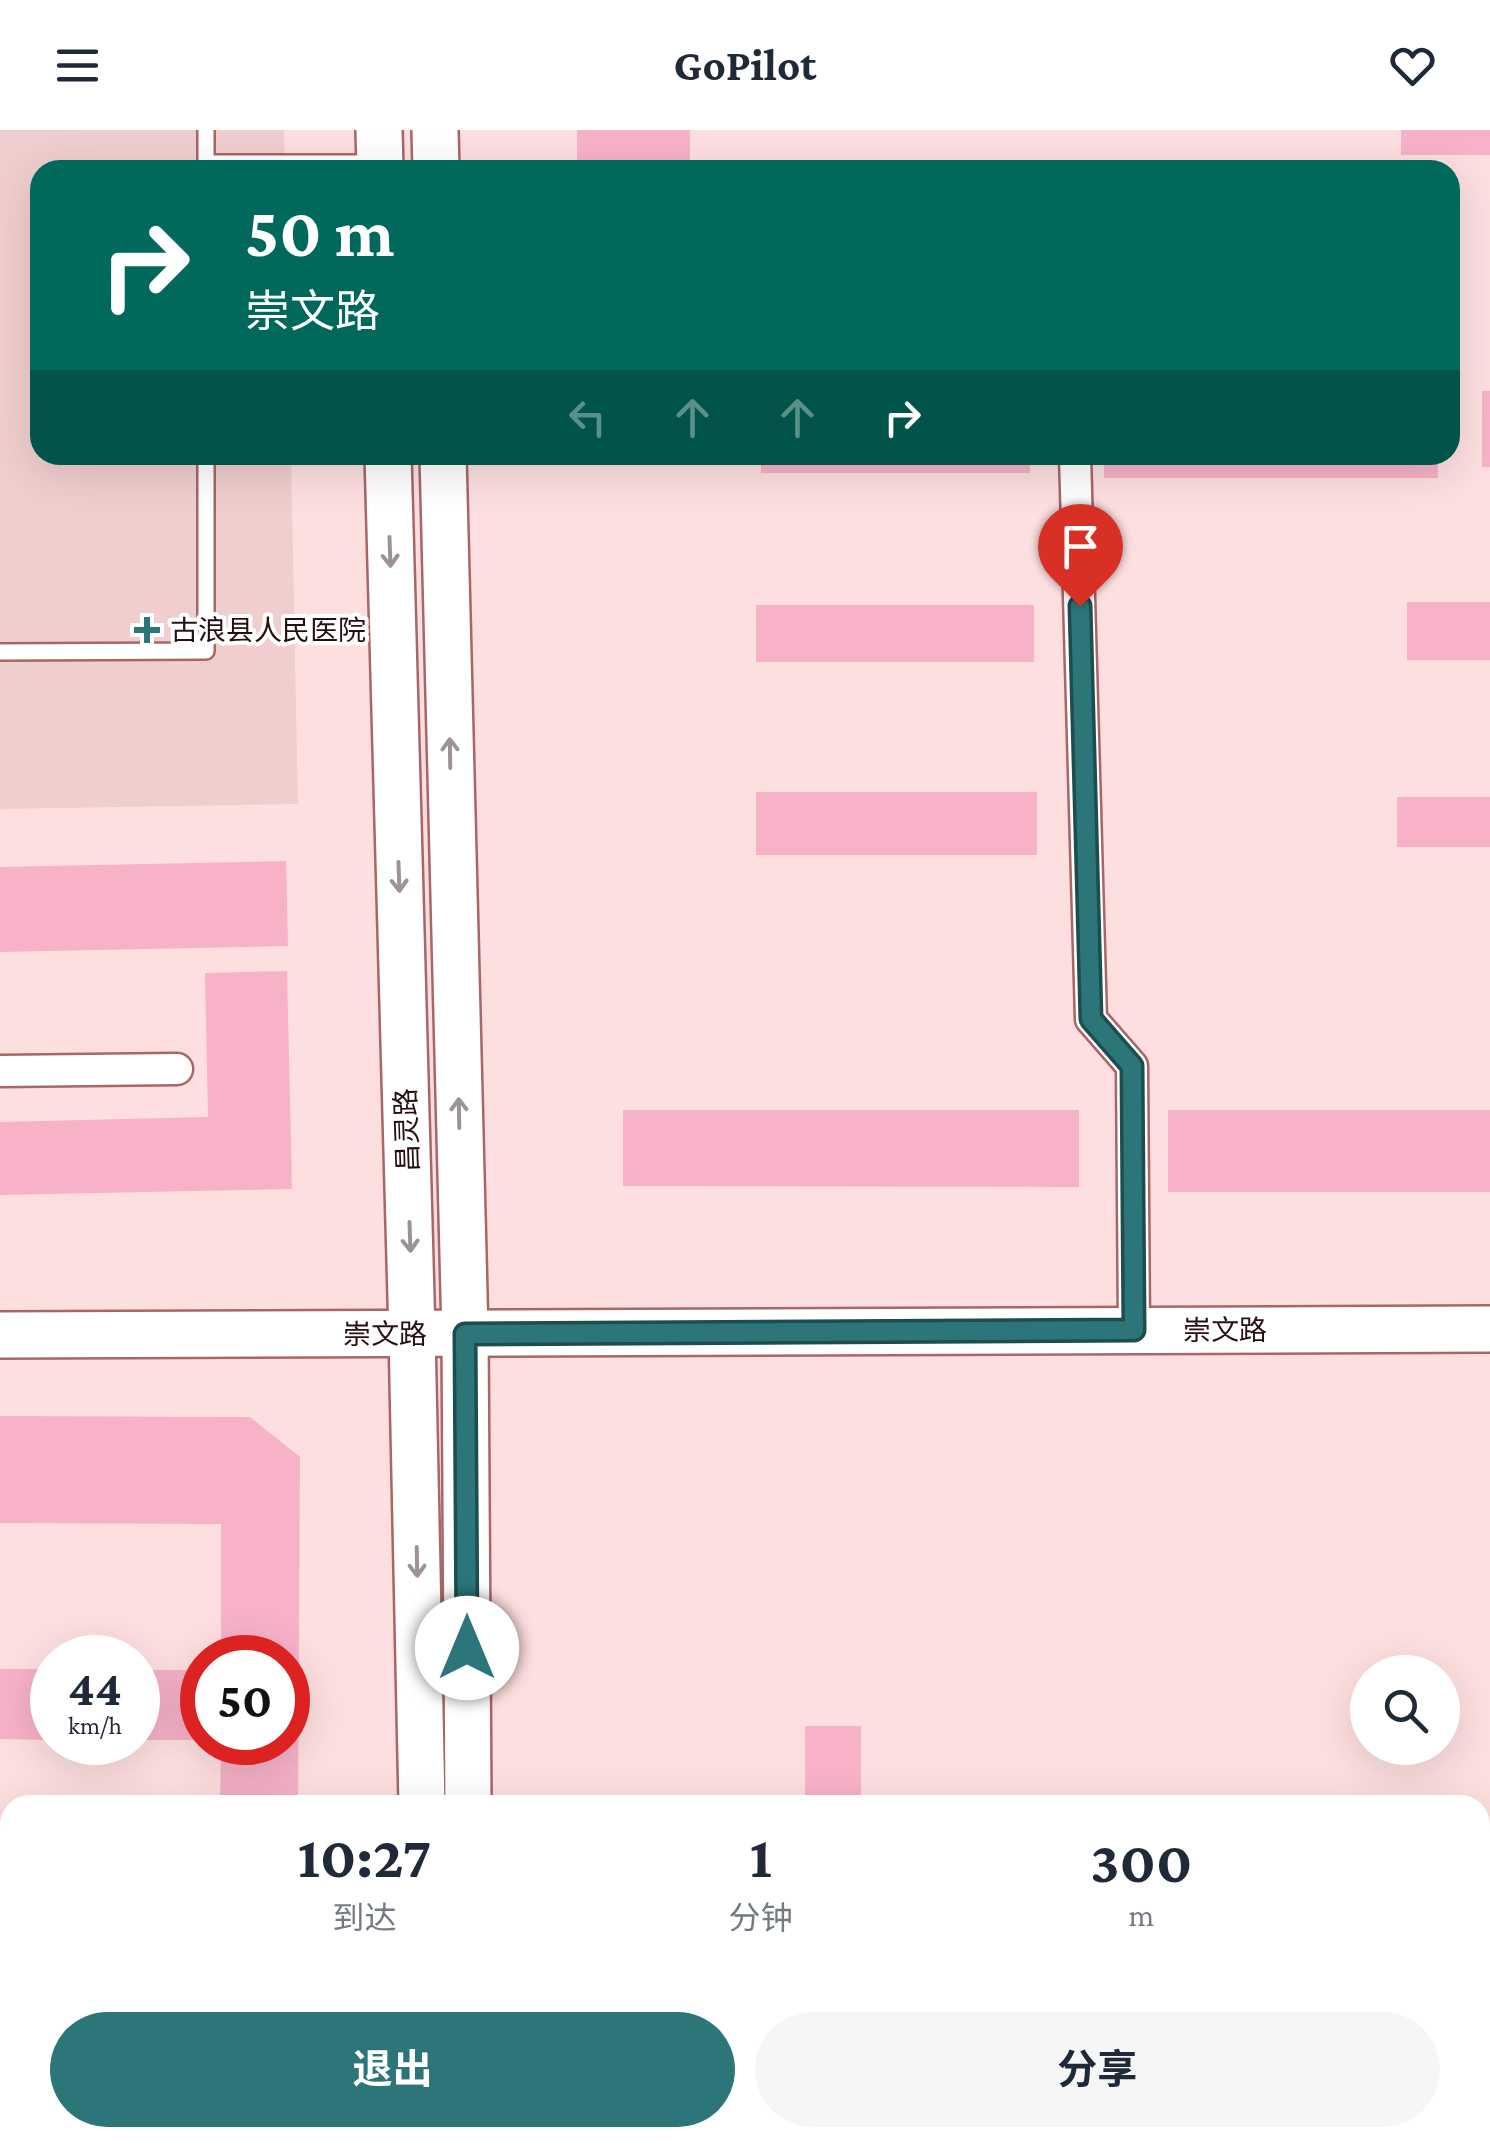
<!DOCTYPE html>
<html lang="zh">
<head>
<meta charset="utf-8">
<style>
	:root { --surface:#fff; --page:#f6f6f7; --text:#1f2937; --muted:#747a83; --accent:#2c7679 }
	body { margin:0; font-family:"Crimson Pro","Noto Sans SC",serif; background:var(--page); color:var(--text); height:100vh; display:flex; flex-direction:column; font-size:38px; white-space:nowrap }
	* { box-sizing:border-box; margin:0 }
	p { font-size:32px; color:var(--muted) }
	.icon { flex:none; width:55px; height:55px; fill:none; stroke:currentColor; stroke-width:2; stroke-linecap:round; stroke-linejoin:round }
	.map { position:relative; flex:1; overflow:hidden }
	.sheet { position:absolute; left:0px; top:1665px; width:1490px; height:352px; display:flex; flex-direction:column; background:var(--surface); border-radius:30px 30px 0 0; box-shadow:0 10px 40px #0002 }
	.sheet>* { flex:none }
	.hud { position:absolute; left:30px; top:30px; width:1430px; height:305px; border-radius:30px; box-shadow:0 10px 40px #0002; background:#00695c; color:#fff; overflow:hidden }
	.controls { position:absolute; left:1350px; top:1525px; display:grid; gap:20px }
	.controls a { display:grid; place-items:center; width:110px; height:110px; border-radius:50%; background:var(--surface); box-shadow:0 10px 40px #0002; font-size:50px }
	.speed { position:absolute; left:30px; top:1505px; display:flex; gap:20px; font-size:50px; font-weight:700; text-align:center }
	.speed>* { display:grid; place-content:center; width:130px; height:130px; border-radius:50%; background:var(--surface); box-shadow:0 10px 40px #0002; line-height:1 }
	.speed small { font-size:25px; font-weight:400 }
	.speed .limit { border:15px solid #d22; background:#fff; color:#111 }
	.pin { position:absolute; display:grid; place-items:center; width:85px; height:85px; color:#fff; margin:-102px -42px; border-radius:50% 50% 50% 0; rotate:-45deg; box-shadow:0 0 10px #0007 }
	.pin .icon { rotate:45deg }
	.me { position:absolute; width:110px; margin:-55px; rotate:0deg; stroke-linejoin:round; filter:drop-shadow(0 0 8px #0008) }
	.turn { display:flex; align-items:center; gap:35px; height:210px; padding:0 50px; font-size:45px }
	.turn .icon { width:130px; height:130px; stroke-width:2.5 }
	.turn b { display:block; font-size:70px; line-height:85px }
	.lanes { display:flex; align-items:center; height:95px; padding:0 50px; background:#0003; justify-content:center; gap:50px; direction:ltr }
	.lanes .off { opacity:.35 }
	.eta { display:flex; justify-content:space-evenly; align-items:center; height:170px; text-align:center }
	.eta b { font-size:60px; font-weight:700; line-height:70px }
	.action { display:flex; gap:20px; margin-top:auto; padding:20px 50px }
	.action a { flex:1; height:115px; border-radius:60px; background:var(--accent); color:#fff; font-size:40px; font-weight:700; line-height:115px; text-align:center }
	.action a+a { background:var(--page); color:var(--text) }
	header { display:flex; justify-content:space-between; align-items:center; height:130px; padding:0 50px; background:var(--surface); font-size:45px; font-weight:700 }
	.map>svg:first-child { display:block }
	.built { fill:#f0cece }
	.building { fill:#f7b2c8 }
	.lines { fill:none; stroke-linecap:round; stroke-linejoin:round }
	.lane-casing { stroke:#a86667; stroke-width:20 }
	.street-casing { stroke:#a86667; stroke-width:35 }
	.secondary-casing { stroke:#a86667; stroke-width:50 }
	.lane { stroke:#fff; stroke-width:15 }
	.street { stroke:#fff; stroke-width:30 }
	.secondary { stroke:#fff; stroke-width:45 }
	.oneway { stroke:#9e9393 }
	.route-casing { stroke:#1d4d4f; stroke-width:25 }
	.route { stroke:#2c7679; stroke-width:18 }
	.poi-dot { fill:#2c7679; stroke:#fff; stroke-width:4 }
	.labels { text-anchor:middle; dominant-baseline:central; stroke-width:8; stroke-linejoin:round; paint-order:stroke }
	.poi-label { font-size:28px; fill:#280e10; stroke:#fff; text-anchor:start }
	.street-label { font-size:28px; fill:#280e10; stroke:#fff }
</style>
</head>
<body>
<header><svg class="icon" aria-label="menu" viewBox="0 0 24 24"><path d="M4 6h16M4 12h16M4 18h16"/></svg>GoPilot<svg class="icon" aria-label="heart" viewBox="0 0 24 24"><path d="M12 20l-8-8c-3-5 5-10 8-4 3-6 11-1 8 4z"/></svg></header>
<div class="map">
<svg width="1490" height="2017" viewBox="0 0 1490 2017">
	<rect width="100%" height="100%" fill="#fedfdf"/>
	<path class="built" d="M0 0H284L285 40H40V325H291L298 674 0 679Z"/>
	<g class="building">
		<rect x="577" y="0" width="113" height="40"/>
		<rect x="1401" y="0" width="89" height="25"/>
		<rect x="1482" y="261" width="8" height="76"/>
		<rect x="761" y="325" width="269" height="18"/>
		<rect x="1104" y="325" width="334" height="23"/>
		<rect x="1407" y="472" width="83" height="58"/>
		<rect x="756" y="475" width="278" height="57"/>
		<rect x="756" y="662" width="281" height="63"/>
		<rect x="1397" y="667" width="93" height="50"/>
		<path d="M286 731 288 816 0 822V737Z"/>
		<path d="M287 841 292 1059 0 1065V992L208 987 205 843Z"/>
		<path d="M623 980H1079V1057L623 1056Z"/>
		<rect x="1168" y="980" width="322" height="82"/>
		<path d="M0 1286 250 1287 300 1327 298 1675H220L221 1612H288V1528H221V1394L0 1393Z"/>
		<path d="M0 1539H52V1610L0 1609Z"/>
		<rect x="138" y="1540" width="64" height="70"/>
		<rect x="805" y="1596" width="56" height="79"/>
		<rect x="0" y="1757" width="10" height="78"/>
		<rect x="622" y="2008" width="82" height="9"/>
		<rect x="816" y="2008" width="73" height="9"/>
	</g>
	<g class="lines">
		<defs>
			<g id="lane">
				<path d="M206 0V40"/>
				<path d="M206 33H377"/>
				<path d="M0 522 206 521V325"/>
				<path d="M1480 1806 1490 1805"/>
			</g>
			<g id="street">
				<path d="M1075 325 1091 889 1132 936 1134 1200"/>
				<path d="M0 941 177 939"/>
			</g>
			<g id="secondary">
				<path d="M379 0 380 40"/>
				<path d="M435 0 436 40"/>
				<path d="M388 325 412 1204 422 1675"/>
				<path d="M443 325 465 1204 468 1675"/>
				<path d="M0 1205 1490 1199"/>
				<path d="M428 2008V2017"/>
				<path d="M470 2008V2017"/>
			</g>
		</defs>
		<use href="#lane" class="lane-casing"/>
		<use href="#street" class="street-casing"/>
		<use href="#secondary" class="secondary-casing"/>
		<use href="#lane" class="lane"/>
		<use href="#street" class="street"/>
		<use href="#secondary" class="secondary"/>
	</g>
	<defs><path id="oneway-shaft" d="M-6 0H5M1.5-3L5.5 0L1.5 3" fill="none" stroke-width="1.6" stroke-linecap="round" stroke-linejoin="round" transform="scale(2.5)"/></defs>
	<g class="oneway">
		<use href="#oneway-shaft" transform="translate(390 422) rotate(88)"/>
		<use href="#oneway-shaft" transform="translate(450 623) rotate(-91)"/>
		<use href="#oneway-shaft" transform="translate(399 747) rotate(88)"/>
		<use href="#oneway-shaft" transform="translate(459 983) rotate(-91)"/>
		<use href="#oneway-shaft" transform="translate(410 1107) rotate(88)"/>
		<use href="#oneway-shaft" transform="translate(417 1432) rotate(89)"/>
	</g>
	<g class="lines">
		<defs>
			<path id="route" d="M467 1518 465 1204 1134 1200 1132 936 1091 889 1080 476"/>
		</defs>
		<use href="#route" class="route-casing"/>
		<use href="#route" class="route"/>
	</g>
	<path class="poi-dot" d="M142 485h10v10h10v10h-10v10h-10v-10h-10v-10h10z"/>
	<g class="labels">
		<g class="poi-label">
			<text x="170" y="500">古浪县人民医院</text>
		</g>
		<g class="street-label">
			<text transform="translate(407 1000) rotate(-92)">昌灵路</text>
			<text x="1225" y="1200">崇文路</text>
			<text x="385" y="1204">崇文路</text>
		</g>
	</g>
</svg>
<div class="controls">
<a><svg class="icon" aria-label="search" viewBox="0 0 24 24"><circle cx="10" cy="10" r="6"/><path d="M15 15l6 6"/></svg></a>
</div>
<div class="speed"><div>44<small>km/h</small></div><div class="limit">50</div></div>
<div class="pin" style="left:1080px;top:476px;background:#d93025"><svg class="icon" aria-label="arrive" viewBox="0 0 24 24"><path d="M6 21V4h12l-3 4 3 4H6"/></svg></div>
<svg class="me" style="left:467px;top:1518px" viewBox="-20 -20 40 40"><circle r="19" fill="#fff"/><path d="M0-13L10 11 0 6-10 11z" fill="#2c7679"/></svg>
<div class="hud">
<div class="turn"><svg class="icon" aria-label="right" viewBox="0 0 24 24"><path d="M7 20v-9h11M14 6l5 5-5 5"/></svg><div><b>50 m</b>崇文路</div></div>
<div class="lanes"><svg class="icon off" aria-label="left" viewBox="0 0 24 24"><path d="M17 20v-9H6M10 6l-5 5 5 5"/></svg><svg class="icon off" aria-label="ahead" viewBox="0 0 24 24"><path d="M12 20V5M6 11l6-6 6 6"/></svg><svg class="icon off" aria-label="ahead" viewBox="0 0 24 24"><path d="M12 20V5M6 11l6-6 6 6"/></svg><svg class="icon" aria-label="right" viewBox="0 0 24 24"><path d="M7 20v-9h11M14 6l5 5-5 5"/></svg></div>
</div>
<section class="sheet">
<div class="eta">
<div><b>10:27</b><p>到达</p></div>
<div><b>1</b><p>分钟</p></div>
<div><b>300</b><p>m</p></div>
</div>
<div class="action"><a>退出</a><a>分享</a></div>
</section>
</div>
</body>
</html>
